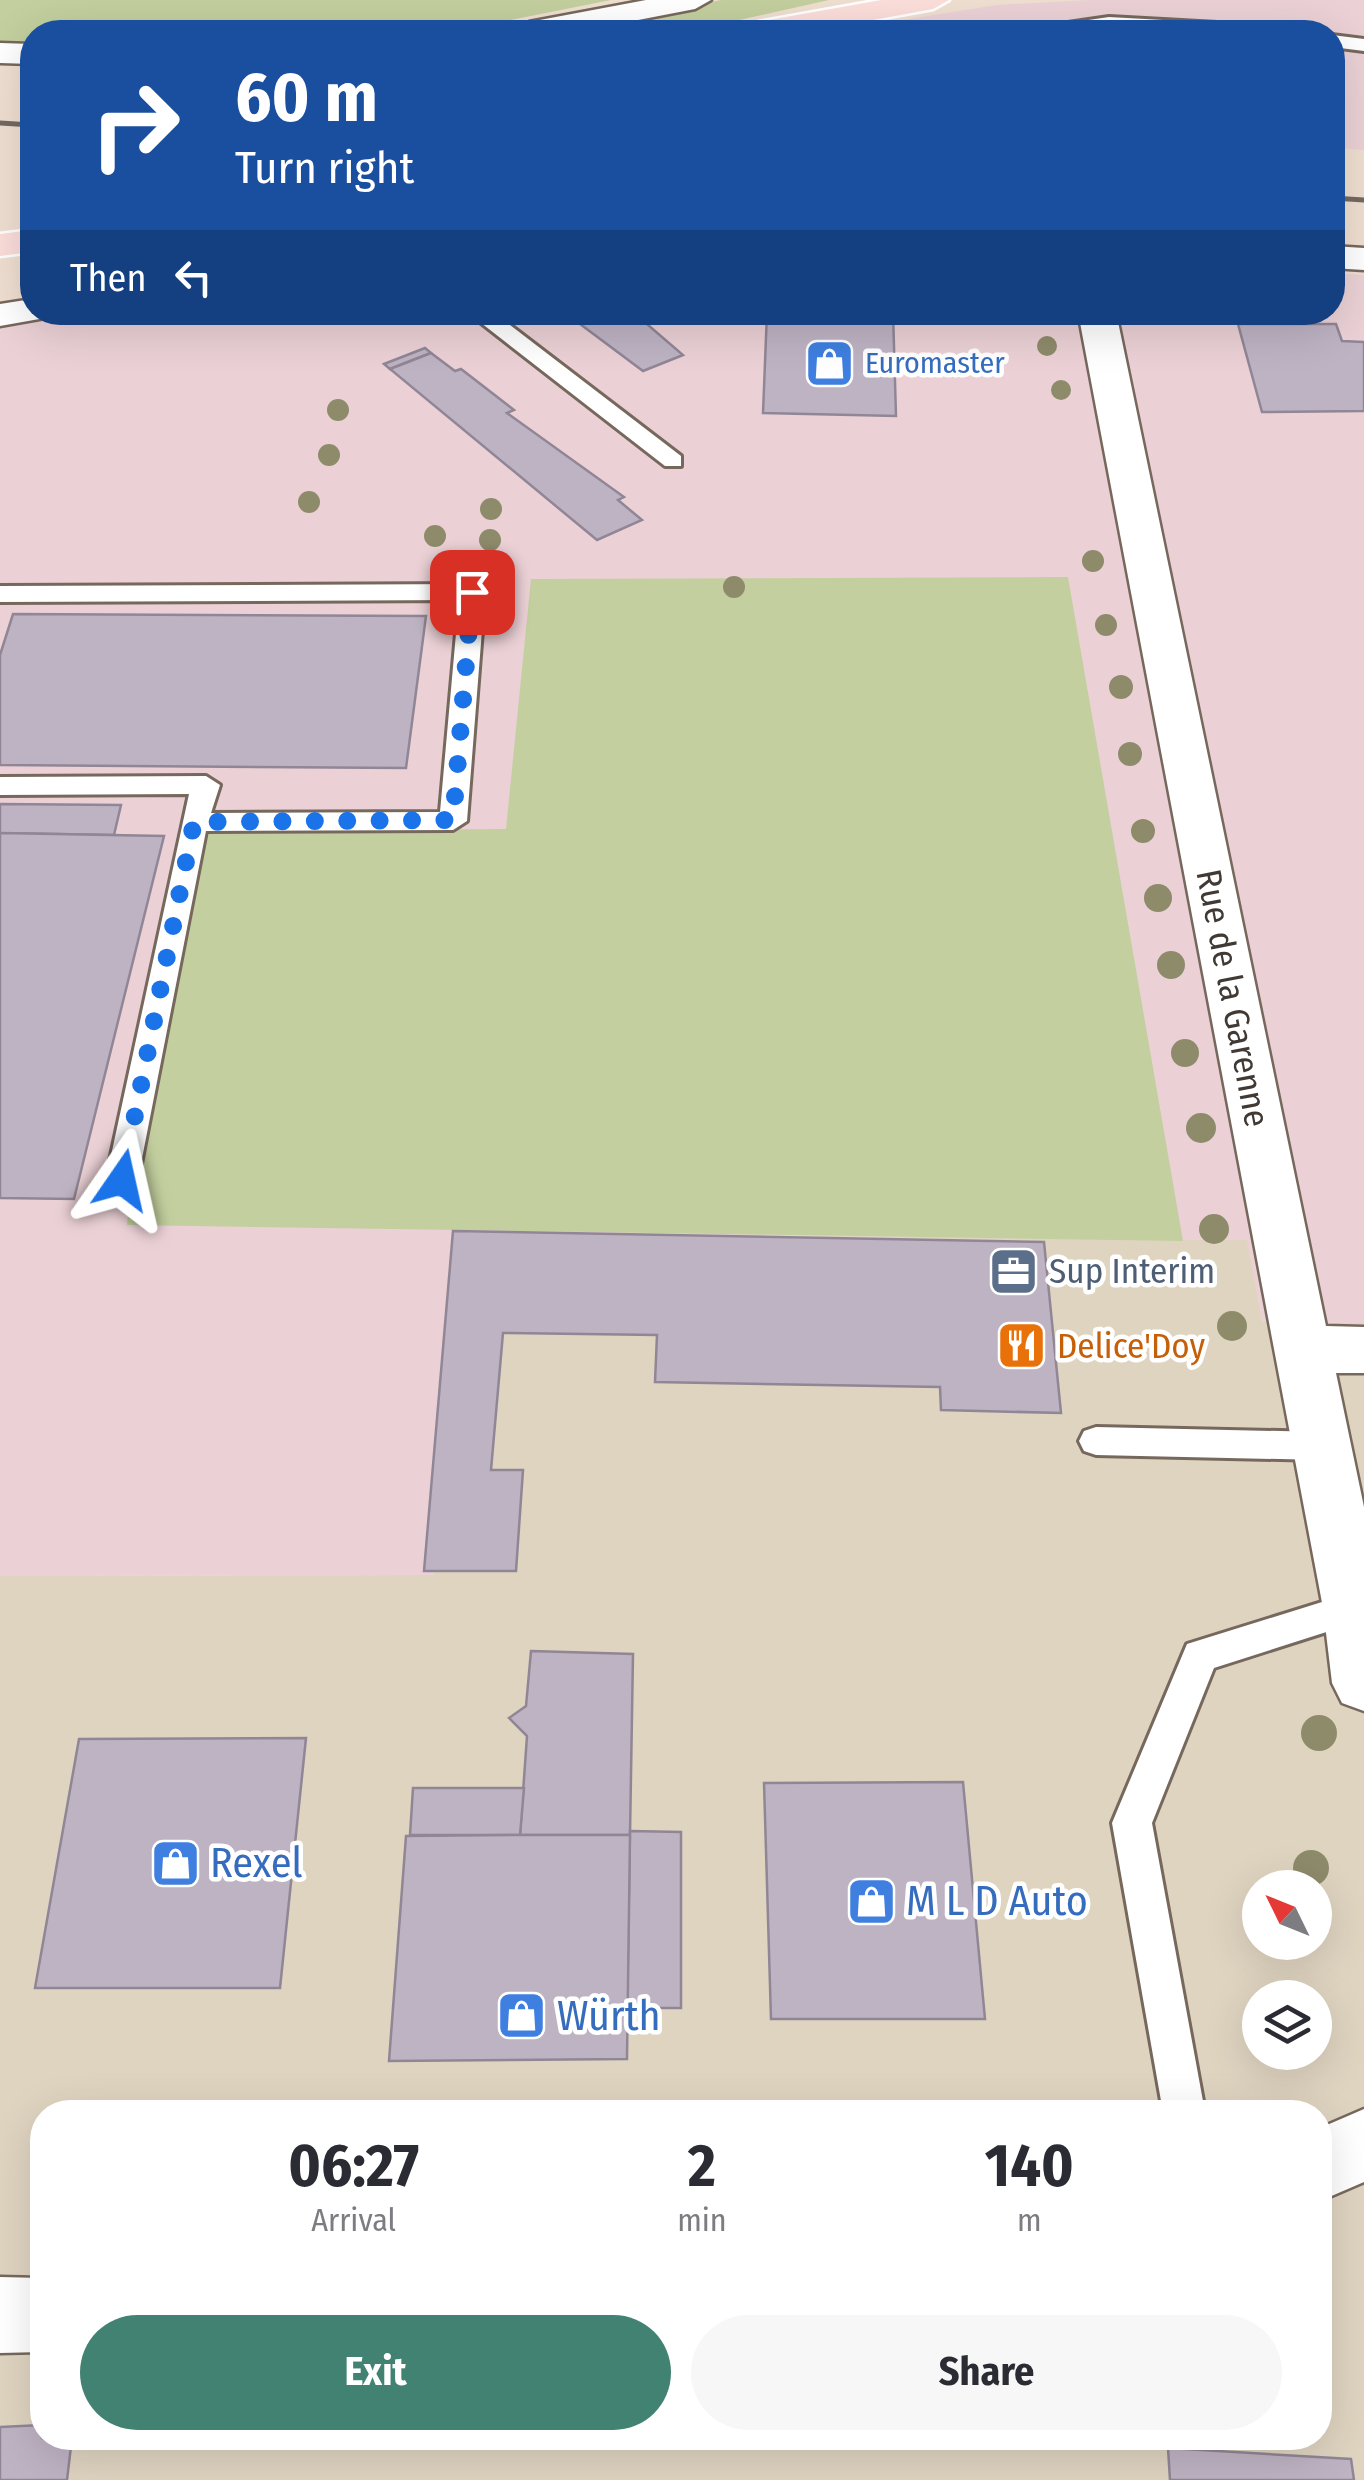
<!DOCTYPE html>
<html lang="en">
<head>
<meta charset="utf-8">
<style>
	:root { --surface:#fff; --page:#f7f7f7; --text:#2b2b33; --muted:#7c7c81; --accent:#418273 }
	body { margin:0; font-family:"Fira Sans Condensed",sans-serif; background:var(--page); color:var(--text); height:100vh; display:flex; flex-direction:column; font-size:38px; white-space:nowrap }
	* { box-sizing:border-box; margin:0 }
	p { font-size:32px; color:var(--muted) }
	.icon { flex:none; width:55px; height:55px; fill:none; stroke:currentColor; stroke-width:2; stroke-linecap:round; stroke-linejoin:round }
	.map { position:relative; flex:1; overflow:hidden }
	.drawer { position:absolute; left:30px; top:2100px; width:1302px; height:350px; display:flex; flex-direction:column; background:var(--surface); border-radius:40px; box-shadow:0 10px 40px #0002 }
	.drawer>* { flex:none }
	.banner { position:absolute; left:20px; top:20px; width:1325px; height:305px; border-radius:40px; box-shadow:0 10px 40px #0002; background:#1a4fa0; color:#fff; overflow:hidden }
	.needle { width:65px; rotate:313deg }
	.tools { position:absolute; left:1242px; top:1870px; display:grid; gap:20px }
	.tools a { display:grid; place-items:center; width:90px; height:90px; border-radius:50%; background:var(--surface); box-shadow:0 10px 40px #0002; font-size:50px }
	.pin { position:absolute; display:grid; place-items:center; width:85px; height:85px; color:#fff; margin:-42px; border-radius:20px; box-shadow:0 5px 15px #0006 }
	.me { position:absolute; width:110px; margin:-55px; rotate:11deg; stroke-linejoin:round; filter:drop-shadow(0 0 8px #0008) }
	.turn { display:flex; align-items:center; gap:35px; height:210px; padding:0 50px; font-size:45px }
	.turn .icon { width:130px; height:130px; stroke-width:2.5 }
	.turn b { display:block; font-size:70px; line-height:85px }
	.then { display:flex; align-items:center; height:95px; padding:0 50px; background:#0003; gap:20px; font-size:38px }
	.eta { display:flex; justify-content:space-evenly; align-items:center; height:170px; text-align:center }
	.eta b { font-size:60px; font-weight:700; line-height:70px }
	.button { display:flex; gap:20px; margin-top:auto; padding:20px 50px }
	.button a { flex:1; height:115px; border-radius:60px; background:var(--accent); color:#fff; font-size:40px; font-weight:700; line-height:115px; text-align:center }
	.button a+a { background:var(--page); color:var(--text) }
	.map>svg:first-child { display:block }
	.commercial { fill:#dfd4c0; fill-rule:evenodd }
	.industrial { fill:#ebd1d6 }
	.green { fill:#c3cf9e }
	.building { fill:#beb3c3; stroke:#918695; stroke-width:2.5 }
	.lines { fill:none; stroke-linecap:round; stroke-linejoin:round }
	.service-casing { stroke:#77685d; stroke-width:6 }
	.minor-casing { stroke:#77685d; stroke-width:5 }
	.primary-casing { stroke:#fff; stroke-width:5 }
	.service { fill:#fff; fill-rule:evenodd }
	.minor { fill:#fff; fill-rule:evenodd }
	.primary { fill:#fbddda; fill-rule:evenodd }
	.rail { stroke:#736961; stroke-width:5 }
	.tree { fill:#8e8b6b }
	.route { stroke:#1a73e8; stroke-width:18; stroke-dasharray:0 32.4 }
	.labels { text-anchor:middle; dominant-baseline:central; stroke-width:9; stroke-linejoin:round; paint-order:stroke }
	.far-shop-label { font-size:30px; fill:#366cbe; stroke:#fff; text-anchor:start }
	.street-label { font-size:35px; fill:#403934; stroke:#fff }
	.service-label { font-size:35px; fill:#4e5e75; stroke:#fff; text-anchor:start }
	.food-label { font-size:35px; fill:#c56008; stroke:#fff; text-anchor:start }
	.near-shop-label { font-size:42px; fill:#366cbe; stroke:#fff; text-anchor:start }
</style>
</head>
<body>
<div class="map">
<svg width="1364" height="2480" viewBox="0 0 1364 2480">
	<rect width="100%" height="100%" fill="#efdfd1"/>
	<path class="commercial" d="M454 1232 1248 1240 1263 1322 1364 1323V2480H0V1576L433 1575ZM1260 1888H1315V1942H1260ZM1260 1998H1315V2052H1260ZM42 2112H1320V2438H42Z"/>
	<g class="industrial">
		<path d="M1088 0H1364V150L1333 148 1332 32H827L997 5Z"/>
		<path d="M1333 273 1364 275V1323L1262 1322 1247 1240 454 1232 434 1575 0 1576V326L80 312H1332Z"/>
	</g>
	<g class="green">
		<path d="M0 0H611L450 32H32V45L0 44Z"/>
		<path d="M721 0H829L686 32H566Z"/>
		<path d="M1068 577 1183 1241 127 1225 132 1162 203 831 506 829 531 579Z"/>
	</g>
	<g class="building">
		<path d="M564 312H633L683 355 643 371Z"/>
		<path d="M767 312H893L896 416 763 413Z"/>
		<path d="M1238 324H1336L1342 341 1364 342V411L1262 412Z"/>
		<path d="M425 348 431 353 390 369 384 364Z"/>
		<path d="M431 353 455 371 461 369 514 410 507 413 624 497 618 500 642 520 597 540 390 369Z"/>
		<path d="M13 614 426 616 406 768 0 765V655Z"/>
		<path d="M0 804 121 805 114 835 0 833Z"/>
		<path d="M0 833 164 836 74 1199 0 1198Z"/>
		<path d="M453 1231 1044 1242 1061 1413 941 1410 940 1387 655 1382 657 1335 503 1333 491 1470H523L516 1571H424Z"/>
		<path d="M531 1651 633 1654 630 1835H520L527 1736 509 1718 526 1706Z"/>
		<path d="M306 1738 280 1988H35L79 1739Z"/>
		<path d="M963 1782 985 2019H771L764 1783Z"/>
		<path d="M413 1788H524L520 1835H410Z"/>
		<path d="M630 1831 681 1832V2008H627Z"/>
		<path d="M520 1835H630L627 2059 389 2061 406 1836Z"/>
		<path d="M42 2425V2438H72L67 2480H0V2427Z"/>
		<path d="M1168 2448 1351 2459 1354 2480H1170Z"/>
	</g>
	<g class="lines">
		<defs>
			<g id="service">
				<path d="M1109 17 1272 26 1281 32H1038L1047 26Z"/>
				<path d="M1332 35 1364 39V51L1332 47Z"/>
				<path d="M467 312H493L681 456V466H665Z"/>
				<path d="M472 584 485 592 467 821 453 830 206 831 138 1179 133 1188 122 1191 111 1188 106 1179 189 794 0 795V777L206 776 220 785 211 813 440 812 459 600 0 602V586Z"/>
				<path d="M1096 1427 1321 1432 1333 1436 1338 1446 1333 1456 1321 1460 1096 1455 1084 1451 1079 1441 1084 1431Z"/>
				<path d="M1354 1592 1364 1596V1620L1214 1668 1152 1823 1205 2112H1163L1112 1823 1187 1644Z"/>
			</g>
			<g id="minor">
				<path d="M646 0H711L695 9 576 32H513L529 22Z"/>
				<path d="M0 43 32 44V64L0 63Z"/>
				<path d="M1332 246 1364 248V270L1332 268Z"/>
				<path d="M32 299V312H49L45 318 0 326V304Z"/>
				<path d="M1078 312H1116L1326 1326 1364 1327V1373H1336L1364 1507V1711L1342 1703 1332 1683 1323 1608Z"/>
				<path d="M1364 2109V2182L1320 2201V2128Z"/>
				<path d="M0 2277 42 2278V2352L0 2353Z"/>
			</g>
			<g id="primary">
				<path d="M881 0H949L933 9 808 32H742L758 22Z"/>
				<path d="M32 230V252L0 256V234Z"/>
			</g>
		</defs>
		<use href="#service" class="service-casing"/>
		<use href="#minor" class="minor-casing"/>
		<use href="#primary" class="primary-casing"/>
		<use href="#service" class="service"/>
		<use href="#minor" class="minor"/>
		<use href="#primary" class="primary"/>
		<g class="rail">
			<path d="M0 123 32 125"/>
			<path d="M1332 198 1364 200"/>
		</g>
	</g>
	<g class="tree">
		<circle cx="1047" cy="346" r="10"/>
		<circle cx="1061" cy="390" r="10"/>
		<circle cx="338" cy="410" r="11"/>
		<circle cx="329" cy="455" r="11"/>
		<circle cx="309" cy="502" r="11"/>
		<circle cx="491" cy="509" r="11"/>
		<circle cx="435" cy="536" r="11"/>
		<circle cx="490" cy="540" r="11"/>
		<circle cx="1093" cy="561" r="11"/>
		<circle cx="734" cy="587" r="11"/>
		<circle cx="1106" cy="625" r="11"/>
		<circle cx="1121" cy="687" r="12"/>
		<circle cx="1130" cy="754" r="12"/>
		<circle cx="1143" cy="831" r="12"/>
		<circle cx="1158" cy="898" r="14"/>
		<circle cx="1171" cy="965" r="14"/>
		<circle cx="1185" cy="1053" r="14"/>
		<circle cx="1201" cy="1128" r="15"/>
		<circle cx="1214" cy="1229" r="15"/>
		<circle cx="1232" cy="1326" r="15"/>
		<circle cx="1319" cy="1733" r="18"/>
		<circle cx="1311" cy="1868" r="18"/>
	</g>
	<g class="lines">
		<path class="route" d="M122 1180 194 822 453 820 472 592"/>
	</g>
	<defs>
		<symbol id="shop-square" viewBox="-11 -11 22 22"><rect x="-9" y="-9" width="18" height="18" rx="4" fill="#3f7fe0" stroke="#fff"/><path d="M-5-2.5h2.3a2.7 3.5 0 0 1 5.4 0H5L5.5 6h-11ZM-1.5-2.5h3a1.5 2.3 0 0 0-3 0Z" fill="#fff"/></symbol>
		<symbol id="office-square" viewBox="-11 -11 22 22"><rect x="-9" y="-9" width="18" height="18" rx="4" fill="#5c6f8a" stroke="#fff"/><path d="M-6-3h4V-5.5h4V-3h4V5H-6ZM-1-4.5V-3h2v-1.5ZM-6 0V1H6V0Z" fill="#fff"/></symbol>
		<symbol id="restaurant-square" viewBox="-11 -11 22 22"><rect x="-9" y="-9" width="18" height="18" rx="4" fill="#e8710a" stroke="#fff"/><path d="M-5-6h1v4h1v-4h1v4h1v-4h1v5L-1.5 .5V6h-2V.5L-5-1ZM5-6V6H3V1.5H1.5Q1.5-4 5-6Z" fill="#fff"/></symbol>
	</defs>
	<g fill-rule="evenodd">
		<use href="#shop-square" x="802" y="336" width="55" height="55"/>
		<use href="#office-square" x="986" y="1244" width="55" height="55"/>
		<use href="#restaurant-square" x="994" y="1318" width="55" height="55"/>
		<use href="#shop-square" x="148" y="1836" width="55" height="55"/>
		<use href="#shop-square" x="844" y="1874" width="55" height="55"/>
		<use href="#shop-square" x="494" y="1988" width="55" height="55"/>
	</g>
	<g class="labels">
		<g class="far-shop-label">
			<text x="865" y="363">Euromaster</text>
		</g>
		<g class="street-label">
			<text transform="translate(1233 998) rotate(79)">Rue de la Garenne</text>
		</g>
		<g class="service-label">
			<text x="1049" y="1271">Sup Interim</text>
		</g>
		<g class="food-label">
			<text x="1057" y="1346">Delice'Doy</text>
		</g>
		<g class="near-shop-label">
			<text x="210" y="1863">Rexel</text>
			<text x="906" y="1901">M L D Auto</text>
			<text x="557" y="2016">Würth</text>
		</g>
	</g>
</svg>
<div class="tools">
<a><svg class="needle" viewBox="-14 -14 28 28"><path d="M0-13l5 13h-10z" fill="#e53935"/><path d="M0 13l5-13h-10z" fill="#7c7c81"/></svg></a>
<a><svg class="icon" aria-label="layers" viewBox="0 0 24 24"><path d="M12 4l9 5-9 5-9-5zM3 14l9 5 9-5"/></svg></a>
</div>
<div class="pin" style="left:472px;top:592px;background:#d93025"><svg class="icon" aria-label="arrive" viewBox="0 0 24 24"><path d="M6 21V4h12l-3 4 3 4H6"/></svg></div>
<svg class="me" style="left:122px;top:1180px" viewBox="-20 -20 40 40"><path d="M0-17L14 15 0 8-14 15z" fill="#1a73e8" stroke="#fff" stroke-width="4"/></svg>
<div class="banner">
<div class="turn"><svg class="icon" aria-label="right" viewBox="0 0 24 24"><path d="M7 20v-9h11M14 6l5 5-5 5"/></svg><div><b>60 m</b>Turn right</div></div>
<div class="then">Then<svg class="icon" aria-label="left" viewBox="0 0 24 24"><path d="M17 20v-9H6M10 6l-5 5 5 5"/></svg></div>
</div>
<section class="drawer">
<div class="eta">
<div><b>06:27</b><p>Arrival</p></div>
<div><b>2</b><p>min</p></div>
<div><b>140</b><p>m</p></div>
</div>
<div class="button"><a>Exit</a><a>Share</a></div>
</section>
</div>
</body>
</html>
